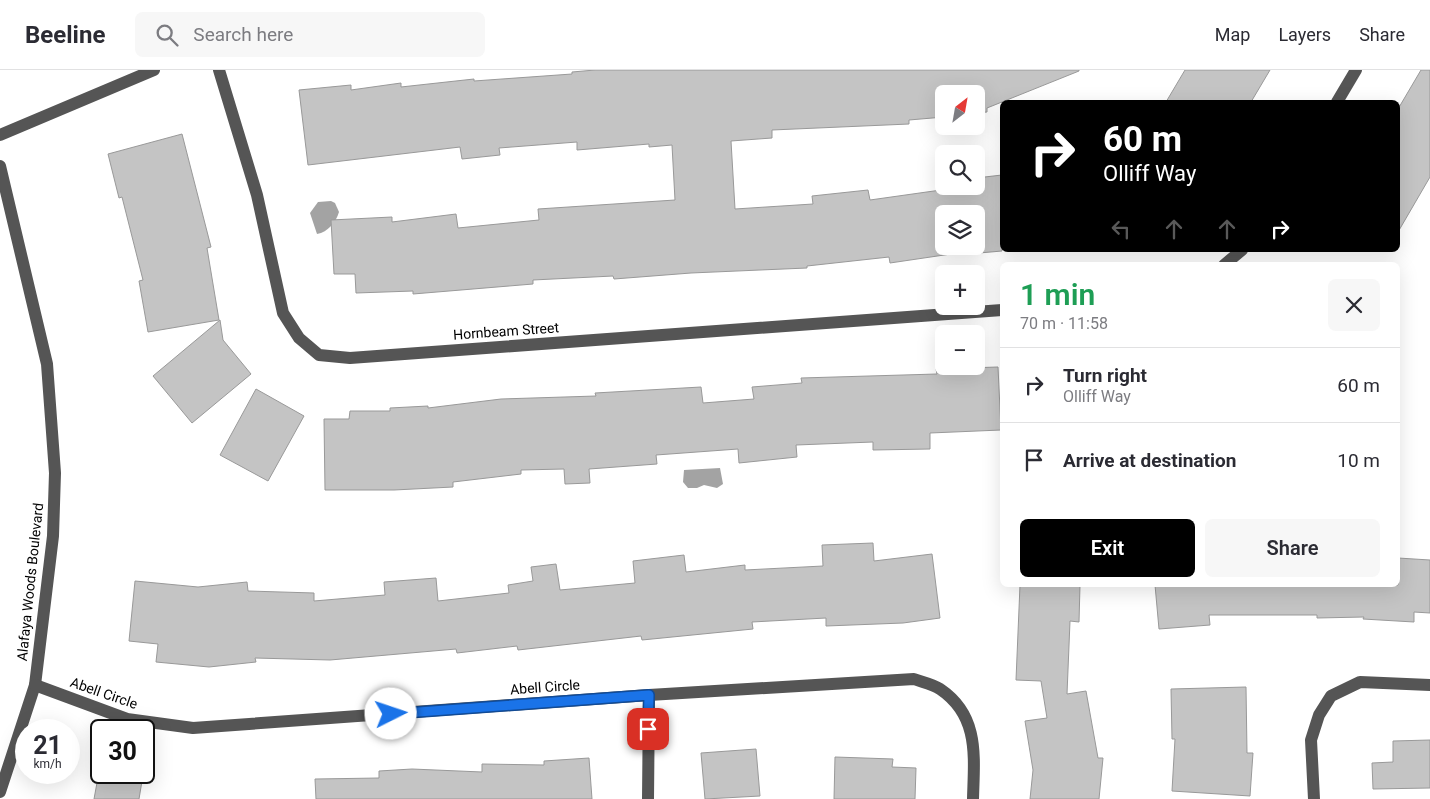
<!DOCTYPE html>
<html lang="en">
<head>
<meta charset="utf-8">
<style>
	:root { --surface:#fff; --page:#f7f7f7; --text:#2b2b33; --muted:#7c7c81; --line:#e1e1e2; --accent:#000 }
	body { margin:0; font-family:Roboto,sans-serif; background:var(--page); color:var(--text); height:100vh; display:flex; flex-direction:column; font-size:19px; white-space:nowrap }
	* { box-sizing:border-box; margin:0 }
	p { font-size:16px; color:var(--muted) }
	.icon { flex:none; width:28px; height:28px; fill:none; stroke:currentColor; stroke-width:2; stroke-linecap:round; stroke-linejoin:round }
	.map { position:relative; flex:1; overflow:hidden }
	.drawer { position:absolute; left:1000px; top:192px; width:400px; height:325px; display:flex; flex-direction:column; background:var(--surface); border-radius:8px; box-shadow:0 5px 20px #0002 }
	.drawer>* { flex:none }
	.top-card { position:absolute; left:1000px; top:30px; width:400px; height:152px; border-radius:8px; box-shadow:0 5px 20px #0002; background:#000; color:#fff; overflow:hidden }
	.needle { width:32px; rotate:31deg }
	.buttons { position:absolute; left:935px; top:15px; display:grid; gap:10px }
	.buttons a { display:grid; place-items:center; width:50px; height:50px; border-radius:8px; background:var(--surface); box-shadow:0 5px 20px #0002; font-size:25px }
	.speed { position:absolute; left:15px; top:649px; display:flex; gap:10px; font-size:25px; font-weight:700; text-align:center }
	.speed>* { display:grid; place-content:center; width:65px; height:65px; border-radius:50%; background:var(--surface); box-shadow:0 5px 20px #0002; line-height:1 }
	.speed small { font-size:12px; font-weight:400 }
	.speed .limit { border:2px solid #111; border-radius:8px; background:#fff; color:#111 }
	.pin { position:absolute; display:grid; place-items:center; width:42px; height:42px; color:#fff; margin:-21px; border-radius:10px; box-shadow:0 2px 8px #0006 }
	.me { position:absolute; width:55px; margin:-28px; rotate:86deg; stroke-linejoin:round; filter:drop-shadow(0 0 4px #0008) }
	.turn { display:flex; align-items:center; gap:18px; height:105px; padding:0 20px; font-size:22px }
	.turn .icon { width:65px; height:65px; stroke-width:2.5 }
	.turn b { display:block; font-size:35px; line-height:42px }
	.lanes { display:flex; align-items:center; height:48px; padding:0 20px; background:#0003; justify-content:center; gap:25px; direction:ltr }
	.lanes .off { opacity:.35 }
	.round { display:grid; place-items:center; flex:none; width:52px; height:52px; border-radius:8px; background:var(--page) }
	.headline { display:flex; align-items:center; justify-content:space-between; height:85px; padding:0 20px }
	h1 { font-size:30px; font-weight:600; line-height:38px; color:#1e9e55 }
	.cta { display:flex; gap:10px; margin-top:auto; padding:10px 20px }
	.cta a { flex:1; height:58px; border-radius:8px; background:var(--accent); color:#fff; font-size:20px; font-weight:600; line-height:58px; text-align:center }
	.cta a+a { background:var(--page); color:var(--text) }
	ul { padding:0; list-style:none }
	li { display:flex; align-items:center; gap:15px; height:75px; padding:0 20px; border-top:1px solid var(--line) }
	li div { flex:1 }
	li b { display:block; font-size:19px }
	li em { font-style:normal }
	header { display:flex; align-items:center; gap:30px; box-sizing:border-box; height:70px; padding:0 25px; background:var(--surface); border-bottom:1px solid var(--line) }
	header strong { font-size:24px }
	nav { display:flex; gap:28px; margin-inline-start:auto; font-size:18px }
	.search { width:350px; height:45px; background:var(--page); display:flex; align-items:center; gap:12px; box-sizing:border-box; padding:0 18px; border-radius:8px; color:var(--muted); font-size:19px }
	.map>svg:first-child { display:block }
	.water { fill:#a3a3a3 }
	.building { fill:#c4c4c4; stroke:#999; fill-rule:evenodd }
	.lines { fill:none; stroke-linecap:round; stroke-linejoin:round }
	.minor { stroke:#555; stroke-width:12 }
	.route-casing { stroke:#114b97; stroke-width:12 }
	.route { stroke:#1a73e8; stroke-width:9 }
	.labels { text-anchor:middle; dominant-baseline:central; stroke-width:4.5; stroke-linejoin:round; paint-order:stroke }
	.street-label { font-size:14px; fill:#000; stroke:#fff }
</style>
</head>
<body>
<header>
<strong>Beeline</strong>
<div class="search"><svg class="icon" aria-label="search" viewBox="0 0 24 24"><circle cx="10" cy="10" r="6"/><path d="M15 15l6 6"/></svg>Search here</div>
<nav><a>Map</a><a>Layers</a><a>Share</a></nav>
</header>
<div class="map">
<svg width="1430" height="729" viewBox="0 0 1430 729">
	<rect width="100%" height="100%" fill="#fff"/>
	<g class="water">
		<path d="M331 131 335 133 339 142C336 152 328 162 317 164L310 143 318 132Z"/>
		<path d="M720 398 723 414 717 418 704 415 697 418H688L683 412 684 400Z"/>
	</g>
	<g class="building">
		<path d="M595 0H1079V1L987 38V42L976 43V24H944V47L909 50V54L772 60V68L731 71 735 139 813 134 812 126 868 120 870 130 948 119V116H976V108L1002 105V181L979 183 978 180 890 193 889 187 807 196V198L691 203 614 209 613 206 533 210V214L413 224V221L356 223 355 204H334L331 150 392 147V152L456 144 458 158 539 150 538 139 675 130 672 75 649 77V74L577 80V72L499 78 500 85 462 89 460 77 308 95 299 20 351 15V20L401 13V17L474 9V11L572 4V2ZM944 144H976V176H944Z"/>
		<path d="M1185 0H1270L1251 32H1166Z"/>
		<path d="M1421 0H1430V107L1398 162V39Z"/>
		<path d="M182 64 211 177 207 178 219 250 148 262 139 211 143 210 122 127 119 128 108 84Z"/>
		<path d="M220 250 223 270 251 304 192 353 153 306Z"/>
		<path d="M998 297 1001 360 930 363V379L873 380V372L796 375 797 387 739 393 738 379 656 385 657 394 589 399 590 413 565 414 564 399 521 400V404L453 412V417L394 420H325L324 349H349L350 341H390V338L428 336V338L501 329 596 326 595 323 701 317 703 333 754 329 752 317 802 313 801 308 937 304 936 299Z"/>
		<path d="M256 319 304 346 268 411 220 385Z"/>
		<path d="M873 473 874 491 932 484 940 548 903 553 826 556V548L752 552 753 559 642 570 641 566 518 580 517 576 457 583 456 579 330 590 255 588 256 592 209 597 156 592 158 574 129 571 135 511 198 517 247 512 248 521 314 523V531L385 525 384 512 436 508 438 531 509 523 508 515 533 511 531 497 556 494 560 520 635 513 633 491 684 485 686 502 745 495V500L823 496 822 475Z"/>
		<path d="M1398 488 1430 490V543L1414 542V552L1363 549 1364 547 1317 548V545H1209L1210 555 1159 559 1155 515H1398Z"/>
		<path d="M1020 515H1080L1079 552 1070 551 1067 624 1086 621 1098 688H1103L1099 729H1030L1033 700 1025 651 1047 648 1041 611 1016 610Z"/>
		<path d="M1246 617 1247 683H1253L1250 726 1172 721 1175 669H1172L1171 619Z"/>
		<path d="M1430 670V718L1373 719 1372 693 1393 692V671Z"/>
		<path d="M756 679 760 726 705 729 701 683Z"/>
		<path d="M835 687 893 689 892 697 916 698 915 729H834Z"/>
		<path d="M589 688 592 729H316L315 709 379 708V701L412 699 482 702V694L544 695V691Z"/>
		<path d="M99 702H129L143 705 139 729H94Z"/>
	</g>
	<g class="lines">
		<g class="minor">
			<path d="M219 0 257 125 283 243 299 268 319 285 350 288 1002 240"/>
			<path d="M1337 32 1356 0"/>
			<path d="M0 65 154 0"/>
			<path d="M0 96 47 294 55 403 53 466 35 615 0 722"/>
			<path d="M1224 195 1242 180"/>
			<path d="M35 615 127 649 193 658 649 625 914 609C922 612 933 614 940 619 980 646 974 687 973 729"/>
			<path d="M648 729 649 625"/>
			<path d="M1314 729 1311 670 1319 645 1331 626 1360 612 1430 615"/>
		</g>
	</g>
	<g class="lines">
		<defs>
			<path id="route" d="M391 644 649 625 648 659"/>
		</defs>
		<use href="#route" class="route-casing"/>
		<use href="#route" class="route"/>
	</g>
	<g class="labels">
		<g class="street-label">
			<text transform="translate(506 261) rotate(-4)">Hornbeam Street</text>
			<text transform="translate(30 512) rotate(-84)">Alafaya Woods Boulevard</text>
			<text transform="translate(545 617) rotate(-4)">Abell Circle</text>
			<text transform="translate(104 623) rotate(19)">Abell Circle</text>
		</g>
	</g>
</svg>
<div class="buttons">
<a><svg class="needle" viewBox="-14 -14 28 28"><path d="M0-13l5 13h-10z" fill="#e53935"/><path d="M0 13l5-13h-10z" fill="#7c7c81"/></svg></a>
<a><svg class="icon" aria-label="search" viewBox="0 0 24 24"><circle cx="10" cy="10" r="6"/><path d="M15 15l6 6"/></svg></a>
<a><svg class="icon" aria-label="layers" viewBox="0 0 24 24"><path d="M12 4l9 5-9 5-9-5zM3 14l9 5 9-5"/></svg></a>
<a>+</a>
<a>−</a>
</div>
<div class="speed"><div>21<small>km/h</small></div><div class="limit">30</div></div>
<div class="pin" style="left:648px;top:659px;background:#d93025"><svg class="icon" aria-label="arrive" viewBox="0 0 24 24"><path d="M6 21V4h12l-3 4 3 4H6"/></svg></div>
<svg class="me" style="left:391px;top:644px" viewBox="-20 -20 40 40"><circle r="19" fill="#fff"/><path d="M0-13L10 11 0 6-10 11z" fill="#1a73e8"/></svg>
<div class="top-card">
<div class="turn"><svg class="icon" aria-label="right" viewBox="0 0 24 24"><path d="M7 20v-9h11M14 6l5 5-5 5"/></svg><div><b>60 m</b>Olliff Way</div></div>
<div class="lanes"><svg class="icon off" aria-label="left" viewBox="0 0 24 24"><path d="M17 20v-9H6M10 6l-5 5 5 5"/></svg><svg class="icon off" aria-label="ahead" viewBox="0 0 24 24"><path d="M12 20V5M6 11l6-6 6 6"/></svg><svg class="icon off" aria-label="ahead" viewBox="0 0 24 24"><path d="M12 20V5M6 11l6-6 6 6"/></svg><svg class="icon" aria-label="right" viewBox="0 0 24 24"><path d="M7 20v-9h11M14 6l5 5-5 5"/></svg></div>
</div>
<section class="drawer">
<div class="headline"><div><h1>1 min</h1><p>70 m · 11:58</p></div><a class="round"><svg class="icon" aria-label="close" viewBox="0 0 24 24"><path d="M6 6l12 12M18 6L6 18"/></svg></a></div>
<ul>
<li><svg class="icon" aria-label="right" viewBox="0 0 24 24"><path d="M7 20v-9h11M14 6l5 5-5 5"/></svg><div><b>Turn right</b><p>Olliff Way</p></div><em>60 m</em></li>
<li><svg class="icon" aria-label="arrive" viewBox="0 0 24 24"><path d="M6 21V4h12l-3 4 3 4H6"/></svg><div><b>Arrive at destination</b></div><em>10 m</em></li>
</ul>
<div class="cta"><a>Exit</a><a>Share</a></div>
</section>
</div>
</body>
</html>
